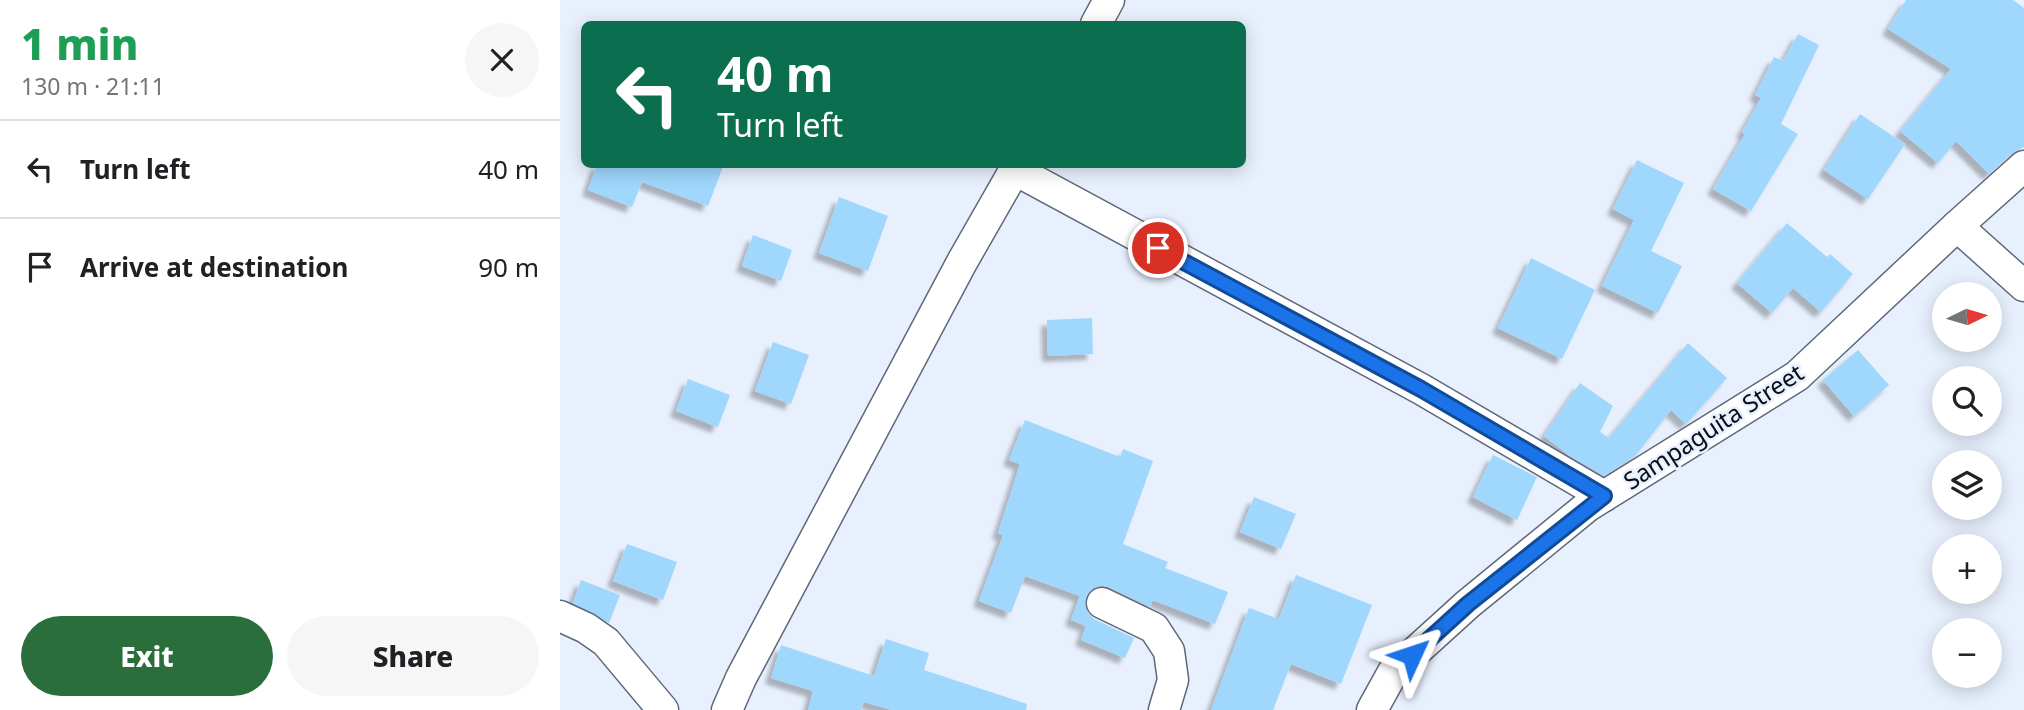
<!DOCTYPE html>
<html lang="en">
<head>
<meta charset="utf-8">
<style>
	:root { --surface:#fff; --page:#f6f6f6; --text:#202124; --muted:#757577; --line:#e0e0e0; --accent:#2a6f3b }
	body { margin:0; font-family:"Noto Sans",sans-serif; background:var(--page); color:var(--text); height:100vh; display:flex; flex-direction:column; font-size:26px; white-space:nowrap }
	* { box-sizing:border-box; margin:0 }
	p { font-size:23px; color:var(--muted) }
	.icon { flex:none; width:38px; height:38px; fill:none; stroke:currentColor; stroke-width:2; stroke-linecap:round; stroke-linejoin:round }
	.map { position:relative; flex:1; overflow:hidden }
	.drawer { display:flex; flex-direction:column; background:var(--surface); width:560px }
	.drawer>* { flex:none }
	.hud { position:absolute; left:21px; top:21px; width:665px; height:147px; border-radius:10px; box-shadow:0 4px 18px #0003; background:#0b6e4f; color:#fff; overflow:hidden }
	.needle { width:46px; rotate:85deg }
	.fabs { position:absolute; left:1372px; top:282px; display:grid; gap:14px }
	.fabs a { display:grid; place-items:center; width:70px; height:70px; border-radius:50%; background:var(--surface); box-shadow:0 4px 18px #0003; font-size:35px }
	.pin { position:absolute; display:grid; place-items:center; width:60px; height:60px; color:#fff; margin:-30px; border:4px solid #fff; border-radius:50%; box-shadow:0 2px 7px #0007 }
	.me { position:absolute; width:77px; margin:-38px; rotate:48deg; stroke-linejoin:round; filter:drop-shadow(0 0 5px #0008) }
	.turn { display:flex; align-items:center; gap:24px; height:147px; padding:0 21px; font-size:32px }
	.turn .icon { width:91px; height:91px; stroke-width:2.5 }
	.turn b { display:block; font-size:49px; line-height:60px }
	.round { display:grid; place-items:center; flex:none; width:74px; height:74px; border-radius:37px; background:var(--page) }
	.head { display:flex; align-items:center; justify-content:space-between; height:119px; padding:0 21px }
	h1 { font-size:42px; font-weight:800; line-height:52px; color:#1e9e55 }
	.action { display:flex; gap:14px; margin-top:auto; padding:14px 21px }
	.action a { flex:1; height:80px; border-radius:42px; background:var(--accent); color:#fff; font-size:28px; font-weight:800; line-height:80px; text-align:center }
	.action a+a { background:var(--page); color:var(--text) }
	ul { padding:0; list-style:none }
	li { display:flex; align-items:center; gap:21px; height:98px; padding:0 21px; border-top:2px solid var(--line) }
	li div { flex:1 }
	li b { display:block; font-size:26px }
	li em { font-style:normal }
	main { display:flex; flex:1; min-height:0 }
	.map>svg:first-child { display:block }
	.building { fill:#a0d7fd; filter:url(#shadow) }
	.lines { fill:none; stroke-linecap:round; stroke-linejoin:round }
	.street-casing { stroke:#5d687b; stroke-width:33 }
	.street { stroke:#fff; stroke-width:30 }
	.route-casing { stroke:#114b97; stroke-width:18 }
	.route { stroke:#1a73e8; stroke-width:12 }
	.labels { text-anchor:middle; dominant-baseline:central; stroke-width:5; stroke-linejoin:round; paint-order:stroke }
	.street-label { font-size:24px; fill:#090d15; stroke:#e8f0fe }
</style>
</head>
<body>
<main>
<section class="drawer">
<div class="head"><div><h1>1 min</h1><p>130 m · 21:11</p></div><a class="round"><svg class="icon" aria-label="close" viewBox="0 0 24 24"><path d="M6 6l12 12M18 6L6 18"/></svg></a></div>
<ul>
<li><svg class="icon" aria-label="left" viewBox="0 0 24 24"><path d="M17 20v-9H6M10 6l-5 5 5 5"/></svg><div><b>Turn left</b></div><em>40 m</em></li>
<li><svg class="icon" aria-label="arrive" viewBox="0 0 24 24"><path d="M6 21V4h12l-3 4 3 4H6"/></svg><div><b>Arrive at destination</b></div><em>90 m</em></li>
</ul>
<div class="action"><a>Exit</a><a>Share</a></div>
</section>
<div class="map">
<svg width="1464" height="710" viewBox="0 0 1464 710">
	<defs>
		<filter id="shadow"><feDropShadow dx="-6" dy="6" stdDeviation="2" flood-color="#0004"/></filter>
	</defs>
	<rect width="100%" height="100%" fill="#e8f0fe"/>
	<g class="building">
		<path d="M1346 0H1453L1464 8V147L1452 153 1429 174 1396 141 1378 163 1340 131 1391 69 1328 29Z"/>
		<path d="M1238 34 1259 45 1221 124 1238 134 1191 211 1153 189 1185 134 1182 132 1201 98 1195 95 1214 57 1223 61Z"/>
		<path d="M1300 114 1345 144 1308 199 1264 170Z"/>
		<path d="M1077 160 1124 183 1091 251 1122 266 1098 313 1042 286 1074 220 1053 209Z"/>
		<path d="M37 164H164L148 206 82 182 72 207 28 190Z"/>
		<path d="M279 197 328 216 308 271 259 253Z"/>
		<path d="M1227 223 1267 257 1270 254 1293 274 1261 312 1233 288 1212 313 1177 283Z"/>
		<path d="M193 235 232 250 221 281 182 266Z"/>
		<path d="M971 258 1035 290 1002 359 938 328Z"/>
		<path d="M532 318 533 354 488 356 487 320Z"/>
		<path d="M213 342 249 355 231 404 195 391Z"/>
		<path d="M1128 343 1167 378 1126 424 1111 410 1076 455 1044 476 1010 456 984 436 1020 383 1053 406 1040 432 1049 438Z"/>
		<path d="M1298 350 1329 385 1294 416 1263 380Z"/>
		<path d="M128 379 170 395 158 427 116 411Z"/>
		<path d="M465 420 560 457 563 449 593 461 563 544 608 562 605 568 668 592 655 624 593 600 590 607 549 587 541 586 533 588 527 595 525 604 528 613 534 619 574 638 565 658 521 640 526 626 511 620 520 596 465 576 451 613 419 601 443 535 438 533 460 464 449 460Z"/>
		<path d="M933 455 977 477 957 520 913 497Z"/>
		<path d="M694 497 736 514 721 549 680 532Z"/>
		<path d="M67 544 117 562 103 600 53 581Z"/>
		<path d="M736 575 812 605 781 684 731 664 713 710H651L689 608 719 619Z"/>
		<path d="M21 580 60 595 49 623 13 603Z"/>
		<path d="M326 639 369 653 364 670 467 704 466 710H332L304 702 301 710H248L253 691 211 678 221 645 314 676Z"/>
	</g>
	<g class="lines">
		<defs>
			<g id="street">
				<path d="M536 24 549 0"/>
				<path d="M455 170 861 389 1044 496"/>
				<path d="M1397 226 1464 286"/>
				<path d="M542 603 594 628 609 651 613 680 604 710"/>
				<path d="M0 616 26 628 46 642 103 710"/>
				<path d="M167 710 181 678 402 262 458 164"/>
				<path d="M812 710 833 672 908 604 1028 506 1237 376 1397 226 1464 166"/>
			</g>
		</defs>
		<use href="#street" class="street-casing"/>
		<use href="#street" class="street"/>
	</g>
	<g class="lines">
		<defs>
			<path id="route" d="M598 248 861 389 1044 496 908 604 852 655"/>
		</defs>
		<use href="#route" class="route-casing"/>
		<use href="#route" class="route"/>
	</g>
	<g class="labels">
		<g class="street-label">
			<text transform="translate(1153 426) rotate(-33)">Sampaguita Street</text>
		</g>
	</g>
</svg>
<div class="fabs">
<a><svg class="needle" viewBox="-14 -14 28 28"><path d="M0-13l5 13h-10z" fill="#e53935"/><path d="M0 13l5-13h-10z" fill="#757577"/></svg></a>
<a><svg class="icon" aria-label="search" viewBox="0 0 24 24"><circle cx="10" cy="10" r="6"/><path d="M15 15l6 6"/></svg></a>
<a><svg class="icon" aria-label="layers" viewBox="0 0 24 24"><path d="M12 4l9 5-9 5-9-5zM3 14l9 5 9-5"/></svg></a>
<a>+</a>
<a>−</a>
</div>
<div class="pin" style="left:598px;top:248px;background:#d93025"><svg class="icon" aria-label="arrive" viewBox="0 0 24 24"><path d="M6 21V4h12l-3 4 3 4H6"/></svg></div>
<svg class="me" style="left:852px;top:655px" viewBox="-20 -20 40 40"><path d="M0-17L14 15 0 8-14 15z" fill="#1a73e8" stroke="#fff" stroke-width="4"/></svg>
<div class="hud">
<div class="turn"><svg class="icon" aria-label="left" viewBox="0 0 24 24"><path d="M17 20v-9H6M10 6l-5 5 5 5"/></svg><div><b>40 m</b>Turn left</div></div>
</div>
</div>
</main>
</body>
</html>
